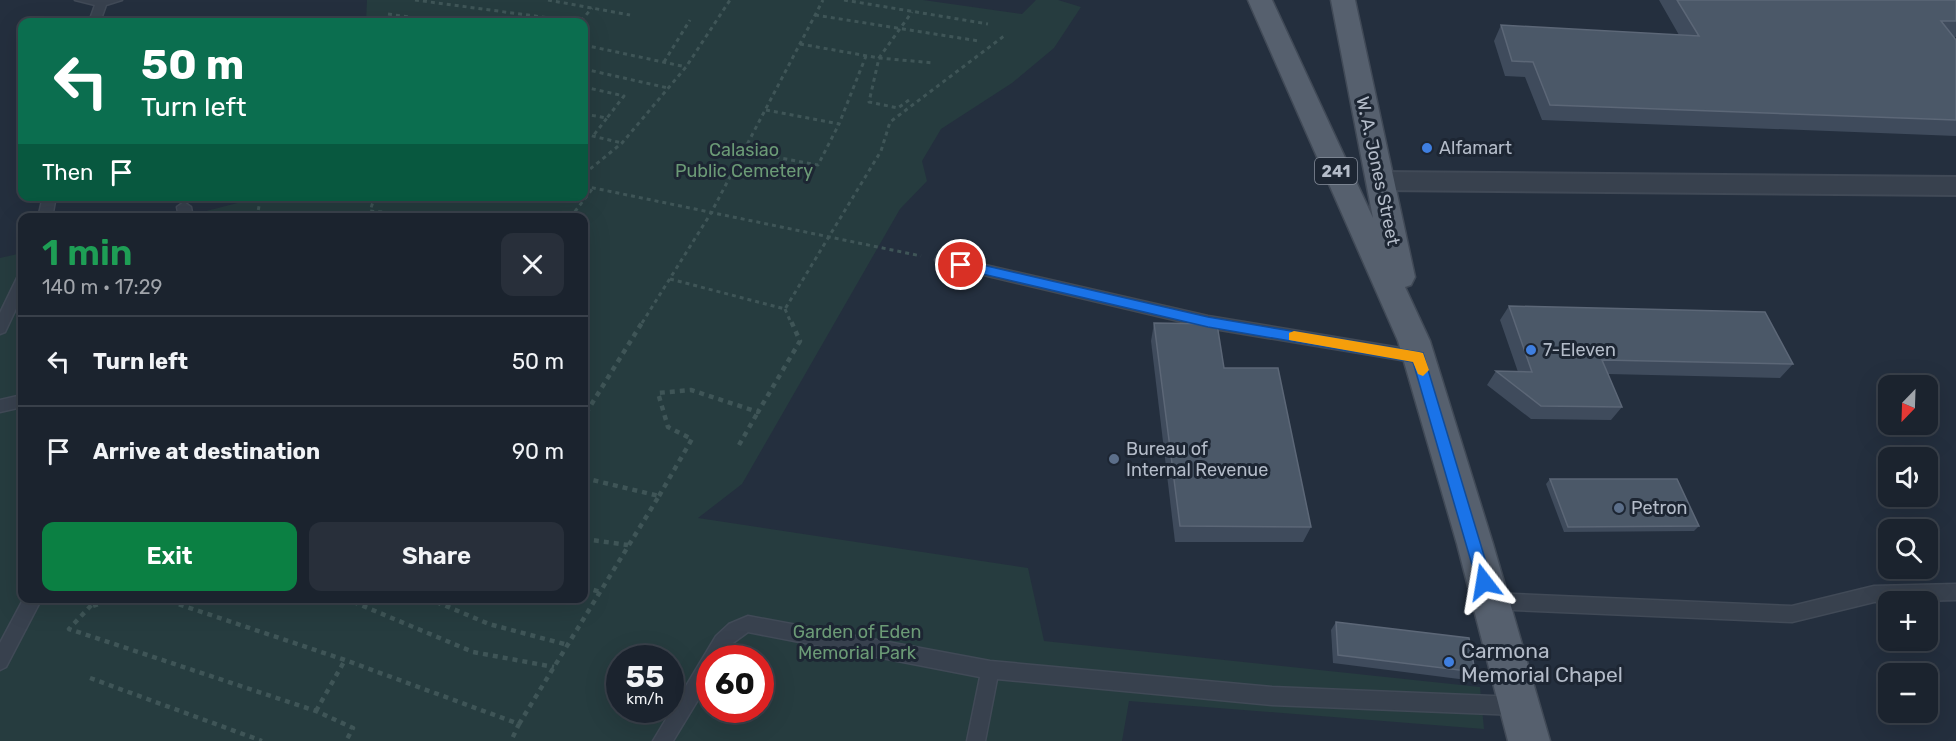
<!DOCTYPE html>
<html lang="en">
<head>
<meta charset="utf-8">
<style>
	:root { --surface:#1b232e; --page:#282f3a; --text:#f1f3f6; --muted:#a0a4aa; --line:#39404a; --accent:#0b8043 }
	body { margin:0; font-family:Rubik,sans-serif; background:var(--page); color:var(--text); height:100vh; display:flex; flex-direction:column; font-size:22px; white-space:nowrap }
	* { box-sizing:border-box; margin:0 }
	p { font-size:20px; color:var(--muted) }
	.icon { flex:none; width:33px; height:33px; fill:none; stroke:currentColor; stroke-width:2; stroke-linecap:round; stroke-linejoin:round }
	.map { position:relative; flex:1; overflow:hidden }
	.side { position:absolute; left:18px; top:213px; width:570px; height:390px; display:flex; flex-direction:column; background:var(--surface); border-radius:12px; box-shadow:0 6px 24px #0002,0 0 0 2px var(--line) }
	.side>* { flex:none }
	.hud { position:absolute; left:18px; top:18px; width:570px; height:183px; border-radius:12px; box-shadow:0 6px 24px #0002,0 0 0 2px var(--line); background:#0b6e4f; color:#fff; overflow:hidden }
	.needle { width:39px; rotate:203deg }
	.fabs { position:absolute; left:1878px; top:375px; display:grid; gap:12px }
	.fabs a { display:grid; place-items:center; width:60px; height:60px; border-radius:12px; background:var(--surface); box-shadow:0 6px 24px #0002,0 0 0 2px var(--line); font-size:30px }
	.speed { position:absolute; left:606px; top:645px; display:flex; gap:12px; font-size:30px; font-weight:700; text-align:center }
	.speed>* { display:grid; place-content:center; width:78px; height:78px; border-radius:50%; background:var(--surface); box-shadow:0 6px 24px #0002,0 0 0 2px var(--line); line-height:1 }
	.speed small { font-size:15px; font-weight:400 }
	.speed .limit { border:9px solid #d22; background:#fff; color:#111 }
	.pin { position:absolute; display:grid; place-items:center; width:51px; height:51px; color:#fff; margin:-26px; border:3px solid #fff; border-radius:50%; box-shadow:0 2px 6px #0007 }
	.me { position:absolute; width:66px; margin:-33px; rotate:346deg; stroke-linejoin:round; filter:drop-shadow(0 0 4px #0008) }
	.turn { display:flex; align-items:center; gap:21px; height:126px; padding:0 24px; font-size:27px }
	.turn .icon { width:78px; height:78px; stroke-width:2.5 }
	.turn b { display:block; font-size:42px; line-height:51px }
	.then { display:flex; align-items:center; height:57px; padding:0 24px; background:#0003; gap:12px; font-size:22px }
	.round { display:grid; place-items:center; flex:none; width:63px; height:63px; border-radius:12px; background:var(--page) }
	.summary { display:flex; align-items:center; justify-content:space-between; height:102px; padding:0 24px }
	h1 { font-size:36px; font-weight:600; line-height:45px; color:#1e9e55 }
	.action { display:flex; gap:12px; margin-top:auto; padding:12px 24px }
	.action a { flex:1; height:69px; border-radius:12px; background:var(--accent); color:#fff; font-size:24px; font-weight:600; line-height:69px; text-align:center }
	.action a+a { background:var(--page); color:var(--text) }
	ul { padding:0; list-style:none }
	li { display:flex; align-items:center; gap:18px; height:90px; padding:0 24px; border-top:2px solid var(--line) }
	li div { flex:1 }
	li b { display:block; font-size:22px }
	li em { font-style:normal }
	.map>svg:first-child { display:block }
	.green { fill:#263c3f; fill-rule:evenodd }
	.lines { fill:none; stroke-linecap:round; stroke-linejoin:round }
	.lane-casing { stroke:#414a57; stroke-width:3 }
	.street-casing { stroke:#414a57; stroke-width:4 }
	.primary-casing { stroke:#414a57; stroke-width:3 }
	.path-far1 { stroke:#3f5557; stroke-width:3; stroke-dasharray:4 4; stroke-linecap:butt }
	.path { stroke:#3f5557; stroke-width:4.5; stroke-dasharray:5 5; stroke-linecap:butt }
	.lane { fill:#38414e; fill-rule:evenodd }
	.street { fill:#38414e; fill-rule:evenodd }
	.primary { fill:#56606e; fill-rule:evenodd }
	.wall { fill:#3f4b5c }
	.building { fill:#4b5868; stroke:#5c6777; stroke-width:1.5 }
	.route { fill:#1a73e8; stroke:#114b97; stroke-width:1.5 }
	.slow { fill:#f59e0b }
	.shop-dot { fill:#3f7fe0; stroke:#1d2633; stroke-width:2 }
	.service-dot { fill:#5c6f8a; stroke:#1d2633; stroke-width:2 }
	.labels { text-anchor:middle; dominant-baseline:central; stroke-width:6; stroke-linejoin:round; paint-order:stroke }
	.shield { fill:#1d2633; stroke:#878f9c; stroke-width:1.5 }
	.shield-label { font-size:16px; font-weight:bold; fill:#b4bcc9 }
	.poi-label { font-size:18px; fill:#b4bcc9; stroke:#1d2633; text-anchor:start }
	.park-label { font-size:18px; fill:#6b9a76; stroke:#1d2633 }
	.street-label { font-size:18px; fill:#b4bcc9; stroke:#1d2633 }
	.near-poi-label { font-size:21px; fill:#b4bcc9; stroke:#1d2633; text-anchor:start }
</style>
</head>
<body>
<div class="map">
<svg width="1956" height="741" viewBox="0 0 1956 741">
	<rect width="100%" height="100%" fill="#242f3e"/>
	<path class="green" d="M367 0H923L1022 14 1036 0H1058L1081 7 1054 48 1012 83 941 129 922 161 927 181 900 209 742 484 698 518 1028 568 1044 641 1480 687 1484 729 1129 701 1122 741H0V258L22 253V598H584V218L183 217 261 197 584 196V22H366ZM620 658H670V710H620ZM710 658H760V710H710Z"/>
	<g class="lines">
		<defs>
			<g id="lane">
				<path d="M75 0H122L106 5 100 22H89L95 5Z"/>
				<path d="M43 196H56L52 218H38Z"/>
				<path d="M184 202 191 207 193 218H179L177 207Z"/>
				<path d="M942 255 1208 316 1419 351 1424 353 1426 357 1424 361 1419 363 1208 328 937 264 935 260 937 256Z"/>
				<path d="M22 277V296L5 332 0 334V313L17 278Z"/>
				<path d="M22 395V407L0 412V400Z"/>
				<path d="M1956 584V600L1874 602 1792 622 1489 609 1483 607 1480 601 1483 595 1489 593 1792 606 1874 586Z"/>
				<path d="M24 598H42L6 667 0 670V643Z"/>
				<path d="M748 616 990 661 1272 687 1517 697 1524 700 1526 706 1524 712 1517 715 1272 705 997 679 985 741H967L980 677 748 632 733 643 722 658H710V680L673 741H653L716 636 729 624Z"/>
			</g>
			<path id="street" d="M1380 172 1956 177V195L1380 190 1371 187 1368 181 1371 175Z"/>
			<path id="primary" d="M1248 0H1272L1373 218 1331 0H1355L1415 277 1411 285 1405 287 1430 341 1493 544 1550 741H1508L1457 544 1398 341Z"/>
		</defs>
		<use href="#lane" class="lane-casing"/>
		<use href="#street" class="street-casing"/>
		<use href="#primary" class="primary-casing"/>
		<g class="path-far1">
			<path d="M415 0 580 22"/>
			<path d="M548 0 630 15"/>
			<path d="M844 0 988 24"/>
			<path d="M388 14 444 22"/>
			<path d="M815 15 979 41"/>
			<path d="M581 21 592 8"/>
			<path d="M800 44 879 58 912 12"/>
			<path d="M584 45 686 67"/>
			<path d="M664 62 690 20"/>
			<path d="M584 69 668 88"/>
			<path d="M584 87 624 96 607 118"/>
			<path d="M909 100 898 108 869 102 879 58 934 63"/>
			<path d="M766 110 839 124 866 56"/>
			<path d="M584 114 607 118 593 136"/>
			<path d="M584 134 622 143"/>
			<path d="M744 151 818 165 839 124"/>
			<path d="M584 174 622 143 686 67 730 0"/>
			<path d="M584 186 921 256"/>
			<path d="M375 196 370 211 448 218"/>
			<path d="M257 218 259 206"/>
			<path d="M570 218 593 188"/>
			<path d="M670 279 785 309 881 151 890 122 1004 36"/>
			<path d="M785 309 791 323"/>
			<path d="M642 323 711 213 823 0"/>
		</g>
		<g class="path">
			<path d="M586 413 643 321"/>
			<path d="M739 445 758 412"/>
			<path d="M659 496 692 439 668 427 658 393 691 390 758 412 800 341 791 321"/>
			<path d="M584 539 628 545"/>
			<path d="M584 587 600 592"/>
			<path d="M98 598 69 629 316 711 353 728 346 741"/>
			<path d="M160 598 345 660 519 724 511 741"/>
			<path d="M344 598 473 652 554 667"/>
			<path d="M427 598 489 624 568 645"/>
			<path d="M93 606 115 598"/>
			<path d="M90 678 262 741"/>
			<path d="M316 711 345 660"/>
			<path d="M519 724 659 496 584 478"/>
		</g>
		<use href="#lane" class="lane"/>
		<use href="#street" class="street"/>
		<use href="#primary" class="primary"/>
	</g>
	<g class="wall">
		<path d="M1659 0H1956V37H1954L1956 40V136L1542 120 1525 77 1505 76 1494 41 1501 25 1679 35Z"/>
		<path d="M1509 306 1793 364 1780 378 1608 374 1622 407 1611 420 1531 419 1487 385 1496 371 1518 372 1500 320Z"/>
		<path d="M1154 323 1224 368 1311 527 1303 542H1175L1151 341Z"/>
		<path d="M1550 479 1699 526 1694 531 1564 532 1546 484Z"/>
		<path d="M1336 622 1475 672 1467 680 1333 663 1331 630Z"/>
	</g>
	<g class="building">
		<path d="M1677 0H1956V21H1941L1956 40V120L1550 105 1533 62 1512 61 1501 25 1699 36Z"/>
		<path d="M1509 306 1765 312 1793 364 1602 360 1622 407 1541 406 1496 371 1532 372Z"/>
		<path d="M1154 323 1217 324 1224 368H1278L1311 527 1180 526Z"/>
		<path d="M1550 479H1677L1699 526 1568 527Z"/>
		<path d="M1336 622 1469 638 1475 672 1338 655Z"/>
	</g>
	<path class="route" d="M961 260 1208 317 1423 353 1492 582 1490 587 1484 589 1479 587 1477 582 1413 362 1208 327 957 268V261Z"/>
	<path class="slow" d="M1294 331 1419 352 1423 353 1429 370 1423 376 1418 374 1413 362 1289 340V333Z"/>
	<g class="shop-dot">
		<circle cx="1427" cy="148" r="6"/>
		<circle cx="1531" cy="350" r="6"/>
		<circle cx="1449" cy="662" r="6"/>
	</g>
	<g class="service-dot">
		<circle cx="1114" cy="459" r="6"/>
		<circle cx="1619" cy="508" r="6"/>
	</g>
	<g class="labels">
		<rect class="shield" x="1315" y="158" width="42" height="26" rx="4.5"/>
		<g class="shield-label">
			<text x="1336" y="171">241</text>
		</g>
		<g class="poi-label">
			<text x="1439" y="148">Alfamart</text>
			<text x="1543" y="350">7-Eleven</text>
			<text x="1126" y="449">Bureau of<tspan x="1126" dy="21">Internal Revenue</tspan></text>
			<text x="1631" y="508">Petron</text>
		</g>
		<g class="park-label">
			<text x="744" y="150">Calasiao<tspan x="744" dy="21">Public Cemetery</tspan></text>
			<text x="857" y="632">Garden of Eden<tspan x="857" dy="21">Memorial Park</tspan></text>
		</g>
		<g class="street-label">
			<text transform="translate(1378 171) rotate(78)">W. A. Jones Street</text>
		</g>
		<g class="near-poi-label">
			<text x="1461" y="650">Carmona<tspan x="1461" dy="24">Memorial Chapel</tspan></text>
		</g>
	</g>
</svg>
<div class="fabs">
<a><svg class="needle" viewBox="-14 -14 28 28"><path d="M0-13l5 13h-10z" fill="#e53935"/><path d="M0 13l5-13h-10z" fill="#a0a4aa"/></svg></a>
<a><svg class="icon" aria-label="sound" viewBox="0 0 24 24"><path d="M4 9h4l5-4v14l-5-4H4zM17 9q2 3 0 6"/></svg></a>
<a><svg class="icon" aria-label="search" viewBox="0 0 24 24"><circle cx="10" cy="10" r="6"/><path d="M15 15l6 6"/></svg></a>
<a>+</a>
<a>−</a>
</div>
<div class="speed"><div>55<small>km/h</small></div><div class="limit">60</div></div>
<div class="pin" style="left:961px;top:265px;background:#d93025"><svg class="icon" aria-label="arrive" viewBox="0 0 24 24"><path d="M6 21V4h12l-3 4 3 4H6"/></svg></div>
<svg class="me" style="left:1484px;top:582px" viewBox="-20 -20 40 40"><path d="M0-17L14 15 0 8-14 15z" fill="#1a73e8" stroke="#fff" stroke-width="4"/></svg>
<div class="hud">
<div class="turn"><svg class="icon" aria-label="left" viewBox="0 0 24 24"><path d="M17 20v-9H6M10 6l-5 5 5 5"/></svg><div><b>50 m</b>Turn left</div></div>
<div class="then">Then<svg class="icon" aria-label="arrive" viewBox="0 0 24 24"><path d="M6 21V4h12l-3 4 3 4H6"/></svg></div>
</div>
<section class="side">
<div class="summary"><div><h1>1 min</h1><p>140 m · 17:29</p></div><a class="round"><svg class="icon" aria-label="close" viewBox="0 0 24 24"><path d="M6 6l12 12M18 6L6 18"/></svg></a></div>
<ul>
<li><svg class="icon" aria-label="left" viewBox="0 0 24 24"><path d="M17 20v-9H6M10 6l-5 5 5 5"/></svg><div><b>Turn left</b></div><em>50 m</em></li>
<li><svg class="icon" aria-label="arrive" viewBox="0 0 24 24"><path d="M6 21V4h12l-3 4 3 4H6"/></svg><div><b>Arrive at destination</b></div><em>90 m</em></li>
</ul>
<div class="action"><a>Exit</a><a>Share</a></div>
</section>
</div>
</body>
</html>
